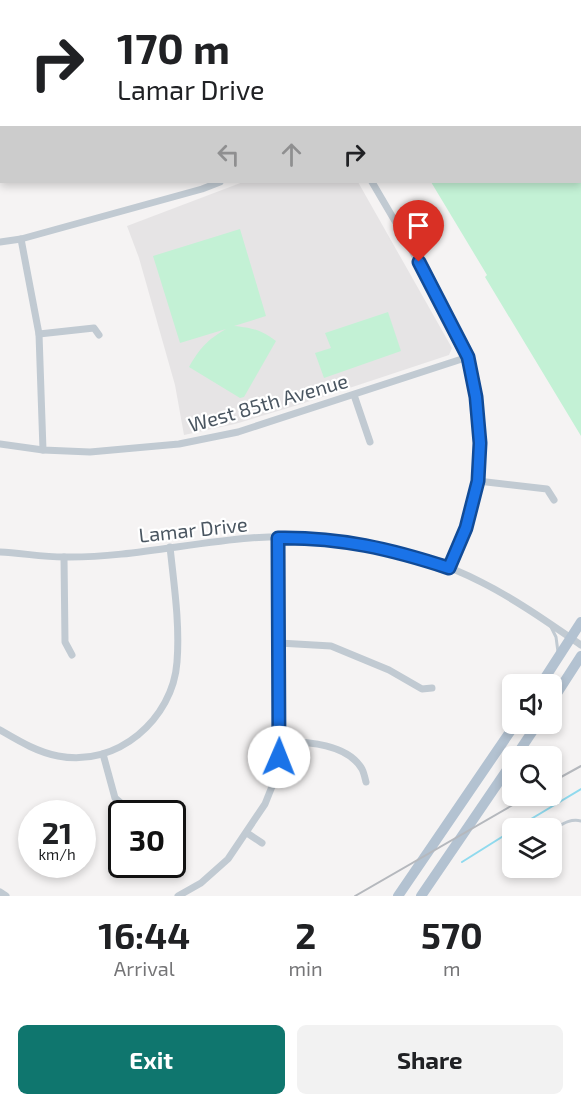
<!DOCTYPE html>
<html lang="en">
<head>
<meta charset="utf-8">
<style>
	:root { --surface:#fff; --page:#f2f2f2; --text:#202124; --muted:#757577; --accent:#0f766e }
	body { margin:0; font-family:"Exo 2",sans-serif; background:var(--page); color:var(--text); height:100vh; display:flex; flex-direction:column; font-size:22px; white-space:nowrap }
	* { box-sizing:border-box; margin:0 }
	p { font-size:20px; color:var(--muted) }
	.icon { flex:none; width:33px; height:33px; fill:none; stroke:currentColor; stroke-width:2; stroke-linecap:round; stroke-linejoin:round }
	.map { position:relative; height:896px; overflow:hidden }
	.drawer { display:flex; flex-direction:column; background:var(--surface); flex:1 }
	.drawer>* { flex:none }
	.hud { position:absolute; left:0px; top:0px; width:582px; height:183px; box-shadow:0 3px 9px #0003; background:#fff; color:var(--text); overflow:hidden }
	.tools { position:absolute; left:502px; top:674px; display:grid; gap:12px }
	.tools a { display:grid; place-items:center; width:60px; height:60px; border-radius:9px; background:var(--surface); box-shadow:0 3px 9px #0003; font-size:30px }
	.speed { position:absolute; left:18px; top:800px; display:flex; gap:12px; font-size:30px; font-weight:700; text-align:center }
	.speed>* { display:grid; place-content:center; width:78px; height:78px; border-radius:50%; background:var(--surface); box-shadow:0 3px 9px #0003; line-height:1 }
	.speed small { font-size:15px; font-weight:400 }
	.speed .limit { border:3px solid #111; border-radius:9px; background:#fff; color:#111 }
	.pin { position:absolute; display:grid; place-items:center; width:51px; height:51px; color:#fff; margin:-62px -26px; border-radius:50% 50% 50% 0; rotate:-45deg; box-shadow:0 0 6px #0007 }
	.pin .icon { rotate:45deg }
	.me { position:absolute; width:66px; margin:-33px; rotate:1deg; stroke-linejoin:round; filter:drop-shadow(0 0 4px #0008) }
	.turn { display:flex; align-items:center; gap:21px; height:126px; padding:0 18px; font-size:27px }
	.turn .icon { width:78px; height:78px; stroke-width:2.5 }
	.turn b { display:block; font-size:42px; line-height:51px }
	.lanes { display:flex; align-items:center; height:57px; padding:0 18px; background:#0003; justify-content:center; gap:30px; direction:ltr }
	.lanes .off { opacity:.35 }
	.eta { display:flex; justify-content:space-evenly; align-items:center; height:102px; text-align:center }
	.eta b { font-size:36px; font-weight:700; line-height:42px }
	.cta { display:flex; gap:12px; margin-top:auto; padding:12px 18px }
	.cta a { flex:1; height:69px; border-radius:9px; background:var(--accent); color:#fff; font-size:24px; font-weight:700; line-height:69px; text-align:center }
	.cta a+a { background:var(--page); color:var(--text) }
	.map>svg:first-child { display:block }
	.education { fill:#e6e4e5 }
	.green { fill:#c3f1d5 }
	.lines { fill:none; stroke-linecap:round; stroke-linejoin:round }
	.stream { stroke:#90daee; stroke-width:2 }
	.service { stroke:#c1cad2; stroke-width:3 }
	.minor { stroke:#c1cad2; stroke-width:7 }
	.tertiary { stroke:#c1cad2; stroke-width:8 }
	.primary { stroke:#b3c2d1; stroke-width:10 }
	.rail { stroke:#b5b8bd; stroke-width:2 }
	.route-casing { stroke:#114b97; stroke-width:15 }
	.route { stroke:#1a73e8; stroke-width:10 }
	.labels { text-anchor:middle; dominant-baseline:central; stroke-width:4.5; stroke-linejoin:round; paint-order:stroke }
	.street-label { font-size:20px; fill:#4a5661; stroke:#fff }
</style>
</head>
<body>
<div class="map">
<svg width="581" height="896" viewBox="0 0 581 896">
	<rect width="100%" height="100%" fill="#f5f3f3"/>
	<path class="education" d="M243 182H358L452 348 449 355 301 404 235 424 184 435 175 385 139 258 127 226Z"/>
	<g class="green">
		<path d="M581 150V436L485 277 487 275 431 182H580Z"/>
		<path d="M240 229 266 316 234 326C253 328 261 330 276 341L244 397 240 398 189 367C200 348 207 340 226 329L180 343 153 256Z"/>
		<path d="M388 312 401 351 324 378 315 353 331 348 325 333Z"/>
	</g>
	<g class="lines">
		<g class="stream">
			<path d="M0 179H2"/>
			<path d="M516 828 581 789"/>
			<path d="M462 862 513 830"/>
		</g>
		<g class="service">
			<path d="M551 627 556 637 558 652"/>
			<path d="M552 830C561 825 570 818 581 821"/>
		</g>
		<g class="minor">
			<path d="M317 0 318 2"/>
			<path d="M0 122H2"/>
			<path d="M372 182 409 245 468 357 476 397 480 443 478 481 466 528 449 568"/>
			<path d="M21 239 39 334 43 450"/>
			<path d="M0 242 21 239 202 189 220 182"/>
			<path d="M39 334 94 328 99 335"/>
			<path d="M354 395 370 442"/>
			<path d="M0 444 43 450 90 452 179 444 238 432 468 357"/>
			<path d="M478 481 547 489 554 500"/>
			<path d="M0 552C21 553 43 557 64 557 126 558 188 543 250 538 326 532 413 547 481 582 515 599 549 623 581 645"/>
			<path d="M64 557 65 642 72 655"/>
			<path d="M279 643 331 646 389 670 422 689 432 688"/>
			<path d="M0 730C19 741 37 752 58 756 117 768 173 719 177 662 180 624 174 585 170 547"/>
			<path d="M280 741C305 742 347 743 362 769 364 773 365 778 366 782"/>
			<path d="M103 754 115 798 131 812"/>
			<path d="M247 833 262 843"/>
			<path d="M0 892 6 896"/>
			<path d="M178 896 201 883 228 859 265 804 275 779 280 741 278 538"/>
		</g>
		<g class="tertiary">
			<path d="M515 0V2"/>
			<path d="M92 2 97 0"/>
			<path d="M0 24H2"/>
			<path d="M580 86 581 87"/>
		</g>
		<g class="primary">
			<path d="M541 684 581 622"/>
			<path d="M552 701 581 656"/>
			<path d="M516 756 538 723"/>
			<path d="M398 896 516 723"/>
			<path d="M421 896 513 761"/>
		</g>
		<g class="rail">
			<path d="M552 782 581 766"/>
			<path d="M355 896 530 795"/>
		</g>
	</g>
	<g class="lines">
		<defs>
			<path id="route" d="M279 757 278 538C340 537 391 549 449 568L466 528 478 481 480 443 476 397 468 357 419 262"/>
		</defs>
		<use href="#route" class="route-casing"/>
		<use href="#route" class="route"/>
	</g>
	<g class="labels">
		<g class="street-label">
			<text transform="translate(268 402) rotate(-16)">West 85th Avenue</text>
			<text transform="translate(193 529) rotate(-6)">Lamar Drive</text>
		</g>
	</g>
</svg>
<div class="tools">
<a><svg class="icon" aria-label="sound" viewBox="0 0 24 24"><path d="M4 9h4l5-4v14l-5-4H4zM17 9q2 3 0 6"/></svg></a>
<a><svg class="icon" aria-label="search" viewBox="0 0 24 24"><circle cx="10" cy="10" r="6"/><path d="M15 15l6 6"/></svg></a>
<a><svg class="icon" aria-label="layers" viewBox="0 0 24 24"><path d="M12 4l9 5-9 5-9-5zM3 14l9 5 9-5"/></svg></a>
</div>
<div class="speed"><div>21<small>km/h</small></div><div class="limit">30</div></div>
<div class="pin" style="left:419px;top:262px;background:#d93025"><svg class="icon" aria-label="arrive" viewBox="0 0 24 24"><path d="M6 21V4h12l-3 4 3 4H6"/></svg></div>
<svg class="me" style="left:279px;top:757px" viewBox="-20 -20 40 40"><circle r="19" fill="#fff"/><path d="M0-13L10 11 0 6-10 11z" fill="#1a73e8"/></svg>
<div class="hud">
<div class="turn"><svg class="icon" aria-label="right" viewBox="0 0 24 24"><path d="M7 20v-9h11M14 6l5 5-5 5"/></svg><div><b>170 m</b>Lamar Drive</div></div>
<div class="lanes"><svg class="icon off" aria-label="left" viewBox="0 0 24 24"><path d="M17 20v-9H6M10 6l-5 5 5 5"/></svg><svg class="icon off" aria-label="ahead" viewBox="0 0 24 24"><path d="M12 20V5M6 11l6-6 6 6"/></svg><svg class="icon" aria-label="right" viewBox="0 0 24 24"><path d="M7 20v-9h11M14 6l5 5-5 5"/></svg></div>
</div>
</div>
<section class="drawer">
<div class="eta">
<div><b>16:44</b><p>Arrival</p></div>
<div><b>2</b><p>min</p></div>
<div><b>570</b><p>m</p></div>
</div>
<div class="cta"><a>Exit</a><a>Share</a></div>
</section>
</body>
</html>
